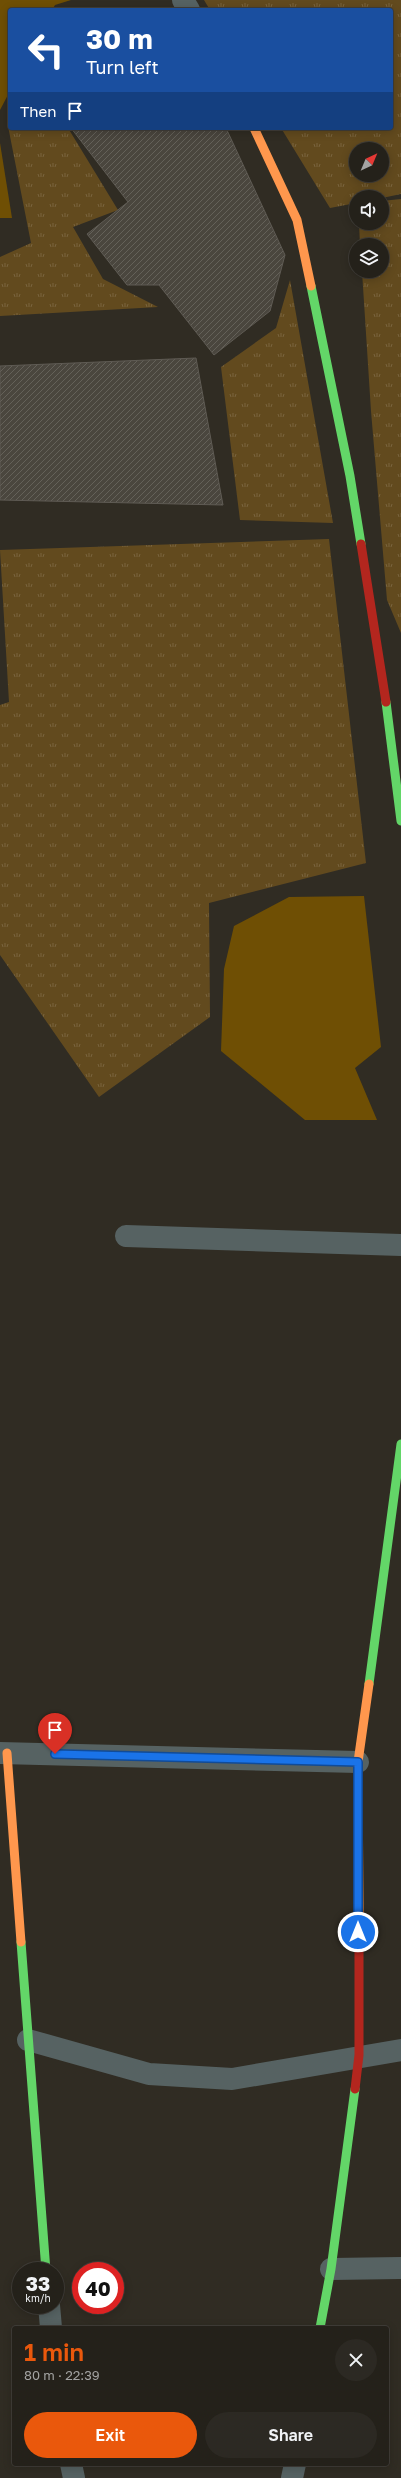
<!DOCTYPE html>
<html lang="en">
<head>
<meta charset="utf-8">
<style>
	:root { --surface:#24211a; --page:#2c2923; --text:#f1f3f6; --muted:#a3a3a2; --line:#413e39; --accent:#ea580c }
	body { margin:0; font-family:"Golos Text",sans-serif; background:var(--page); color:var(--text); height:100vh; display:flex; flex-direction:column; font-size:15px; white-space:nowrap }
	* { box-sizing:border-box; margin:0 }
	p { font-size:13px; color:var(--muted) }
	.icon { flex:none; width:22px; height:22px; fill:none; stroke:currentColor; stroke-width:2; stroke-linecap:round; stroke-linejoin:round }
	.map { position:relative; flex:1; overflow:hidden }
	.drawer { position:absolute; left:12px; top:2326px; width:377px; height:140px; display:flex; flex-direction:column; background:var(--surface); border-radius:4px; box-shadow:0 2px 10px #0003,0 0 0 1px var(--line) }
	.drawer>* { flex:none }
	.hud { position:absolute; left:8px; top:8px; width:385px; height:122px; border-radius:4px; box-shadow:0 2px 10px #0003,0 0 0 1px var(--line); background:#1a4fa0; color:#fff; overflow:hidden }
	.needle { width:26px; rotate:44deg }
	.fabs { position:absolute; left:349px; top:142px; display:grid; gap:8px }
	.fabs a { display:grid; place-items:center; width:40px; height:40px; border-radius:50%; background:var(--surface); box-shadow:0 2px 10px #0003,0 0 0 1px var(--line); font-size:20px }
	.speed { position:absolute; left:12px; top:2262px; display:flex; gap:8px; font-size:20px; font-weight:700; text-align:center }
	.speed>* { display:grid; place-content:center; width:52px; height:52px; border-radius:50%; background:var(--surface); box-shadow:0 2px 10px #0003,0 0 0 1px var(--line); line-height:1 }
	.speed small { font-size:10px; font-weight:400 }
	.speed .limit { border:6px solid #d22; background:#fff; color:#111 }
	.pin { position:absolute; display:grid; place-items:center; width:34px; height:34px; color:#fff; margin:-41px -17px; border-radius:50% 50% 50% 0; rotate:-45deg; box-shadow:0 0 4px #0007 }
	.pin .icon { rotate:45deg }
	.me { position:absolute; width:44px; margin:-22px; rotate:0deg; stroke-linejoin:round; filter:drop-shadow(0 0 3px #0008) }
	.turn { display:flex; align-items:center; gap:14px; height:84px; padding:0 12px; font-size:18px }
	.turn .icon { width:52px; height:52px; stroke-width:2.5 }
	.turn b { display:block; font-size:28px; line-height:34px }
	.then { display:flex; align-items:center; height:38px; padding:0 12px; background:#0003; gap:8px; font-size:15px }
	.round { display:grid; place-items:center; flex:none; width:42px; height:42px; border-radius:21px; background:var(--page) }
	.overview { display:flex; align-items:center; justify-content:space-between; height:68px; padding:0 12px }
	h1 { font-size:24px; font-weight:600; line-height:30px; color:var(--accent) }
	.action { display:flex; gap:8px; margin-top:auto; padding:8px 12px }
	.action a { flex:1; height:46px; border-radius:24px; background:var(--accent); color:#fff; font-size:16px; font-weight:600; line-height:46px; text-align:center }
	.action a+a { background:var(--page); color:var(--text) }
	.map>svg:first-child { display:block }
	.grass { fill:url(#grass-tufts); fill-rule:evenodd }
	.water { fill:#6f4f04 }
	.building { fill:url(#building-hatch); stroke:#5f5b54 }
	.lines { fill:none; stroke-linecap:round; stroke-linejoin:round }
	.street { stroke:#566262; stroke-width:22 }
	.fast { stroke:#63d668; stroke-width:9 }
	.slow { stroke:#ff974d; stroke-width:9 }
	.jam { stroke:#b3261e; stroke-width:9 }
	.route-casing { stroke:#114b97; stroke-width:10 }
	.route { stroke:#1a73e8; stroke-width:7 }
</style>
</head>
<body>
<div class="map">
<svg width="401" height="2478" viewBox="0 0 401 2478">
	<defs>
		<pattern id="grass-tufts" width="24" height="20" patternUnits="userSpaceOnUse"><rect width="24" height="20" fill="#624a1e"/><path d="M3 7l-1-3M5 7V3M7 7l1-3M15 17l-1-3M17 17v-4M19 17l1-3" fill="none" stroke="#79643e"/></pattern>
		<pattern id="building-hatch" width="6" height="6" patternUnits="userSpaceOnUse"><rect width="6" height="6" fill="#4a463e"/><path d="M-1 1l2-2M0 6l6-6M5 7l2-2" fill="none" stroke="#646159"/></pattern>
	</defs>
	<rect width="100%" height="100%" fill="#302c23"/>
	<g class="grass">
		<path d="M204 0H401V194L382 198 356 197V203L330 208 281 128H391V10H210ZM356 149H382V175H356Z"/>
		<path d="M10 124V128H68L118 210 73 227 103 279 158 307 0 316V257L31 243 8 126Z"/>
		<path d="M401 199V633L387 600 371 411 362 271H382V245H360L359 223H382V201Z"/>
		<path d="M290 280 333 523 240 520 221 367 276 328Z"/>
		<path d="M329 539 366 863 209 903 210 1017 99 1097 0 955V705L9 702 0 550Z"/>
	</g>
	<g class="water">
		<path d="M0 0H71L55 5 52 10H10V91L0 110Z"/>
		<path d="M0 143 12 218H0Z"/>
		<path d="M364 896 381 1047 355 1068 377 1120H305L221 1051 224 969 234 926 289 897Z"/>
	</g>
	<g class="building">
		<path d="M71 128H226L285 255 270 311 214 355 159 285H127L87 234 128 202Z"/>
		<path d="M196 358 223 505 0 500V366Z"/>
	</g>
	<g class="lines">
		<g class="street">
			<path d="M183 0 189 10"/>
			<path d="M126 1236 401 1245"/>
			<path d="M0 1753 358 1762"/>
			<path d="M28 2040 149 2074 232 2079 401 2050"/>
			<path d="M331 2269 401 2268"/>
			<path d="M49 2305 51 2328"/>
			<path d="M71 2464 74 2478"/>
			<path d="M292 2478 295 2464"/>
		</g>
		<g class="fast">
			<path d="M311 286 350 476 361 544"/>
			<path d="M386 702 401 821"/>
			<path d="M369 1684 401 1444"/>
			<path d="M21 1942 46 2271"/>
			<path d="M320 2328 331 2269 355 2089"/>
		</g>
		<g class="slow">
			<path d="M254 128 297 220 311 286"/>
			<path d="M7 1753 21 1942"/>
			<path d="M359 1913 358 1762 369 1684"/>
		</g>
		<g class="jam">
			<path d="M361 544 386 702"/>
			<path d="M355 2089 359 2055V1913"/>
		</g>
	</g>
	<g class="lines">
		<defs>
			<path id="route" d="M55 1754 358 1762V1932"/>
		</defs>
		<use href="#route" class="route-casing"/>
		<use href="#route" class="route"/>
	</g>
</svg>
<div class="fabs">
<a><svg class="needle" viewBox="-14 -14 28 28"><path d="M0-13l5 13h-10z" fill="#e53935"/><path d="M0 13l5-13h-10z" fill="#a3a3a2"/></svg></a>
<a><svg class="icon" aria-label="sound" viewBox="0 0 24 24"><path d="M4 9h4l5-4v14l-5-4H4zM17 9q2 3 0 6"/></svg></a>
<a><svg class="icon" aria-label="layers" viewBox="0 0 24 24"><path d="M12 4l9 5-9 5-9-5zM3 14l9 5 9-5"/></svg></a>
</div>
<div class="speed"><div>33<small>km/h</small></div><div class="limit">40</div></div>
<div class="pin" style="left:55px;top:1754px;background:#d93025"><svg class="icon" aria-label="arrive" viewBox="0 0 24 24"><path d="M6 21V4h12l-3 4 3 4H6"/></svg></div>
<svg class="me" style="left:358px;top:1932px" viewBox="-20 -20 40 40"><circle r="17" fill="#1a73e8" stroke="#fff" stroke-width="3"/><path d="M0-11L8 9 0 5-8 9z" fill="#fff"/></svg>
<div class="hud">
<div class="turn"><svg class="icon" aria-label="left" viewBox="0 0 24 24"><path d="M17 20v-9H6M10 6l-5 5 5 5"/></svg><div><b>30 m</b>Turn left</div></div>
<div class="then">Then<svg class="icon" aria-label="arrive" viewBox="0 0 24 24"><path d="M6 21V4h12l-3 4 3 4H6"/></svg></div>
</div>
<section class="drawer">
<div class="overview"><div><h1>1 min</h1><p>80 m · 22:39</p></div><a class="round"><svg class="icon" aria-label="close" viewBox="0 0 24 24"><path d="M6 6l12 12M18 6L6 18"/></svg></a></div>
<div class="action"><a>Exit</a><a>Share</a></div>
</section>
</div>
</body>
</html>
